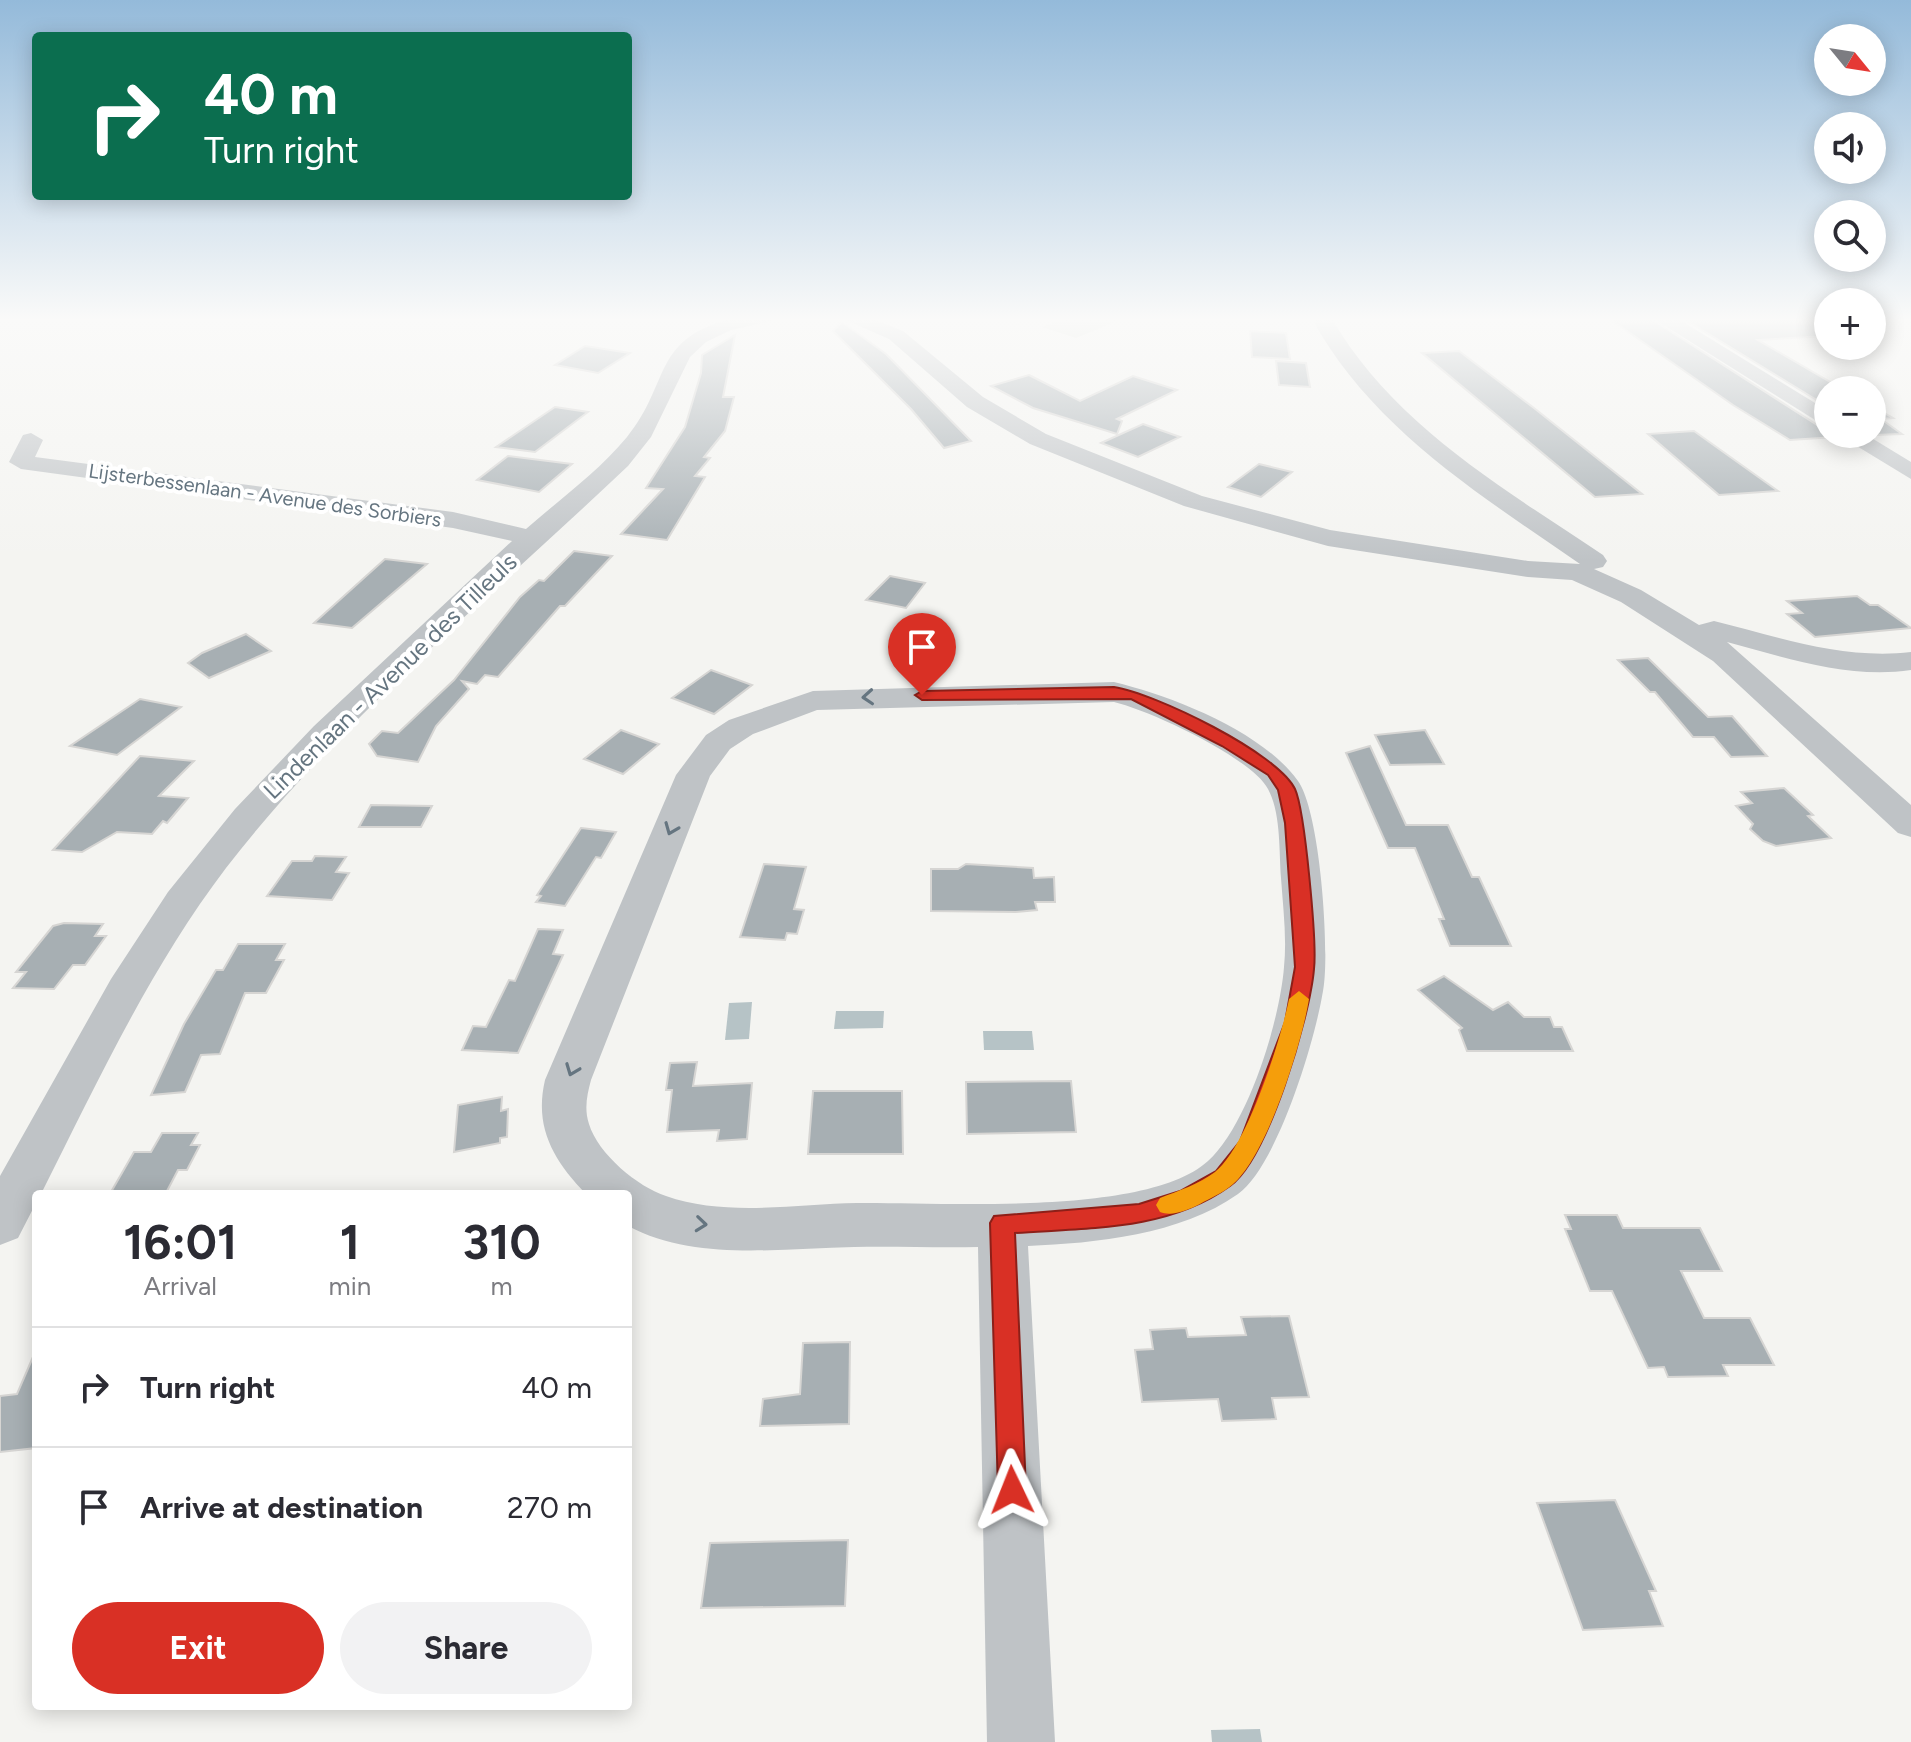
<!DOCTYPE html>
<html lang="en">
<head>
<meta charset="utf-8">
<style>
	:root { --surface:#fff; --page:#f2f2f3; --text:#2b2b33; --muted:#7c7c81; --line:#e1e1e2; --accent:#d93025 }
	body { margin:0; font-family:Figtree,sans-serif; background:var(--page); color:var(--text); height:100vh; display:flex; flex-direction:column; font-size:30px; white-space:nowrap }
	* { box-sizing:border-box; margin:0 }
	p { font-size:26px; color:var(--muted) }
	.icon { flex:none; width:44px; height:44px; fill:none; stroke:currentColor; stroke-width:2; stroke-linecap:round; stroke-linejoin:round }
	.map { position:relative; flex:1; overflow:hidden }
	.drawer { position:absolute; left:32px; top:1190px; width:600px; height:520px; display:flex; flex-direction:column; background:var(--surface); border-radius:8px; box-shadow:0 4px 20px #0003 }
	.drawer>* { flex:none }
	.banner { position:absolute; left:32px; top:32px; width:600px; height:168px; border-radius:8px; box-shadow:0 4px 20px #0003; background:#0b6e4f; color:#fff; overflow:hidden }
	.needle { width:52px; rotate:120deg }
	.controls { position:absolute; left:1814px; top:24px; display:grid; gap:16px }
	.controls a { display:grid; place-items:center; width:72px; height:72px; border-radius:50%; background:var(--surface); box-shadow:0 4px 20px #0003; font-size:40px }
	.pin { position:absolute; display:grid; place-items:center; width:68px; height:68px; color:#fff; margin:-82px -34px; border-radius:50% 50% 50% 0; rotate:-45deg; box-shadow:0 0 8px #0007 }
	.pin .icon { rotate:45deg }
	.me { position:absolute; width:88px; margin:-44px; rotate:358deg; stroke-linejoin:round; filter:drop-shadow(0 0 6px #0008) }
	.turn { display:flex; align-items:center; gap:28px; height:168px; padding:0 40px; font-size:36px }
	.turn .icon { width:104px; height:104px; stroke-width:2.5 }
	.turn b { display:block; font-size:56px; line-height:68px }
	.eta { display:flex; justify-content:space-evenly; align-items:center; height:136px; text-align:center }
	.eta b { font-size:48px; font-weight:700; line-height:56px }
	.button { display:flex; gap:16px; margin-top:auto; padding:16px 40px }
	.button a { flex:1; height:92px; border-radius:48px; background:var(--accent); color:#fff; font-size:32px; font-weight:700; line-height:92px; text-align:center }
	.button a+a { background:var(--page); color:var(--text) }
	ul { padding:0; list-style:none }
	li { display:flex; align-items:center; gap:24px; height:120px; padding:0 40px; border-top:2px solid var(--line) }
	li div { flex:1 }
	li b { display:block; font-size:30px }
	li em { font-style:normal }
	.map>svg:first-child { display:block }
	.green { fill:#d6dbd2 }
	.water { fill:#b6c3c6 }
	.building { fill:#a7afb3; stroke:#d6d5d3; stroke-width:2 }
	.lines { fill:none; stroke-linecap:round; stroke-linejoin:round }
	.minor { fill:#bfc3c6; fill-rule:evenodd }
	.oneway { stroke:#657580 }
	.route { fill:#d93025; stroke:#8d1f18; stroke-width:2 }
	.slow { fill:#f59e0b }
	.labels { text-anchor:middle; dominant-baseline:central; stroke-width:8; stroke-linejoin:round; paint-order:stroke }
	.far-street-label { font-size:20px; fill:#657580; stroke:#fff }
	.street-label { font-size:24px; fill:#657580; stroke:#fff }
</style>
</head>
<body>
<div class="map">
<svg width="1911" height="1742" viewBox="0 0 1911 1742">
	<rect width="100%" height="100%" fill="#f4f4f1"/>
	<path class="green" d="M1068 317H1127L1076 338 1042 327Z"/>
	<g class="water">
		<path d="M752 1002 749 1039 725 1040 729 1003Z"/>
		<path d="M836 1011H884L883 1028 834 1029Z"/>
		<path d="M983 1031H1032L1034 1050H984Z"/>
		<path d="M1260 1729 1262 1742H1212L1211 1730Z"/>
	</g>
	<g class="building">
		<path d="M1607 317H1648L1836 437 1790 440 1733 405Z"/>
		<path d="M1681 317H1828V336L1758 340 1844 390H1828V407Z"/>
		<path d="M842 322 886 354 971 441 944 448 911 409 833 331Z"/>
		<path d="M1250 331 1286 333 1290 359 1252 357Z"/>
		<path d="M735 335 723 397H734L725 431 704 457 710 458 695 476 705 477 667 540 621 534 663 489 646 488 685 427 701 373 702 355Z"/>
		<path d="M585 346 630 353 598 373 555 365Z"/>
		<path d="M1459 351 1534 408 1642 494 1595 497 1422 353Z"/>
		<path d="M1276 361 1306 363 1310 387 1279 385Z"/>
		<path d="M1029 375 1080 401 1133 376 1177 390 1117 419 1122 421 1117 434 1033 408 991 386Z"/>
		<path d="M1872 406 1893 418 1881 419 1902 434 1873 435 1871 434Z"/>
		<path d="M555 407 588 412 535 452 496 447Z"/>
		<path d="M1143 424 1180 437 1138 457 1101 443Z"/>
		<path d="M1694 431 1778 491 1719 495 1648 434Z"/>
		<path d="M508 456 572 464 539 492 477 480Z"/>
		<path d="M1259 464 1292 472 1261 497 1228 487Z"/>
		<path d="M574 551 612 556 565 606H560L498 677 485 675 477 684 462 681 469 689 436 726 418 762 377 756 369 744 382 731 398 733 454 680 520 597 539 580 544 581Z"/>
		<path d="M385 559 427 564 352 628 314 623Z"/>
		<path d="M890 576 925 583 906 608 866 600Z"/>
		<path d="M1857 596 1870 605H1878L1911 628 1815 637 1787 614 1802 613 1787 601Z"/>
		<path d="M246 634 271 651 209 678 188 663 202 653Z"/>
		<path d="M1648 658 1708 717 1732 716 1767 756 1731 757 1714 737H1693L1655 692H1650L1618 660Z"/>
		<path d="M711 670 752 685 714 714 672 698Z"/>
		<path d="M140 699 181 707 117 755 70 746Z"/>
		<path d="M621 730 659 744 623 774 584 759Z"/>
		<path d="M1425 730 1444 764 1390 765 1375 735Z"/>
		<path d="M1370 746 1406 825H1448L1472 877H1479L1511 946H1450L1439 919H1444L1415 848H1388L1346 753Z"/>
		<path d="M140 756 194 761 159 796 188 798 167 823 163 821 152 834 117 832 82 852 53 850Z"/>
		<path d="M1784 788 1813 815 1808 816 1831 838 1776 846 1763 841 1750 829 1753 824 1736 806 1752 803 1741 792Z"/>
		<path d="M371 805 432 806 421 827H359Z"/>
		<path d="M581 828 616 832 601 858 596 857 565 906 536 902 541 896 537 895Z"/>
		<path d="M315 856 346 857 336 872 349 873 332 900 267 896 292 861H312Z"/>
		<path d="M764 864 806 867 794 909 804 910 797 934 787 933 785 940 740 937Z"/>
		<path d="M966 864 1033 868 1034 878 1054 877 1055 902H1035L1037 910 1016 912 931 911V869H958Z"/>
		<path d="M64 923 103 924 95 936H106L85 965H73L54 989 13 988 26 972H16L53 926Z"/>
		<path d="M538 929 563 930 553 954 563 955 518 1053 462 1050 473 1026 486 1027 509 980 515 981Z"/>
		<path d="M238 944H285L276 960H284L266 993H245L220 1054 201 1055 185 1092 151 1095 184 1024 216 970H223Z"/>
		<path d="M1444 976 1493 1010 1508 1002 1524 1017H1550L1554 1027H1562L1573 1051H1467L1459 1030 1462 1028 1418 990Z"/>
		<path d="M697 1062 693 1086 752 1083 747 1139 717 1141 719 1130 667 1132 672 1090H666L670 1063Z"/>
		<path d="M1071 1081 1076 1132 967 1134 966 1082Z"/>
		<path d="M813 1091H902L903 1154H808Z"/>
		<path d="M502 1097 501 1111 508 1109 507 1137 500 1138V1143L454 1152 458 1105Z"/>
		<path d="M162 1133H198L191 1145H200L187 1170H178L167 1191 111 1192 134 1152H151Z"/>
		<path d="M1565 1215H1617L1623 1228H1700L1722 1271H1681L1704 1318H1750L1774 1365H1723L1728 1376 1668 1377 1664 1367 1648 1368 1612 1291H1590L1565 1229H1571Z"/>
		<path d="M1289 1316 1309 1397 1272 1398 1276 1419 1222 1421 1218 1399 1142 1402 1135 1350 1153 1349 1150 1330 1186 1328 1188 1337 1246 1335 1241 1317Z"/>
		<path d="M850 1342 849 1424 760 1426 763 1399 800 1394 803 1343Z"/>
		<path d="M36 1350V1448L0 1452V1396L17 1394Z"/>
		<path d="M1615 1500 1656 1591H1649L1663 1626 1583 1630 1537 1503Z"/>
		<path d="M848 1540 845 1606 701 1608 710 1543Z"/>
	</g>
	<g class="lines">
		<g class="minor">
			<path d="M738 317H774L771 321 731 330 706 342 690 357 651 437 628 466C490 597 343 717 226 868 150 968 97 1083 41 1194H36V1203L18 1238 0 1245V1176L111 979 168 892 235 809 314 726 512 541 453 528 21 469 9 462 23 435 31 433 43 440 35 457 453 512 526 529C560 499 598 472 627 437 672 382 650 337 738 317Z"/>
			<path d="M839 317H867L903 331 983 397 1046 434 1202 496 1330 530 1528 561 1580 564C1479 494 1371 428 1311 317H1331C1392 424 1503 488 1603 555L1607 561 1603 567 1594 569 1641 590 1699 625 1714 621C1779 637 1843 660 1911 652V670C1848 679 1787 658 1727 642L1911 805V837L1898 833 1713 661 1621 602 1572 580 1528 577 1328 546 1184 506 1030 444 967 407 889 339Z"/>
			<path d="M1651 317H1675L1828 411V428Z"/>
			<path d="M1837 434H1865L1911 462V479Z"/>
			<path d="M1114 682C1172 696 1262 731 1298 781 1320 812 1329 944 1324 984 1318 1032 1278 1166 1238 1194 1180 1235 1096 1243 1028 1246L1055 1742H987L978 1247C936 1248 895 1246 854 1247 780 1248 696 1262 628 1226V1194H586C553 1160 534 1127 545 1080L676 775 706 735 729 720 813 691ZM1114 702C1149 710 1252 758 1268 789 1281 813 1279 851 1281 878 1283 907 1287 938 1284 967 1280 1020 1248 1125 1208 1161 1147 1217 939 1202 857 1203 796 1204 725 1217 666 1196 638 1187 598 1154 589 1124 584 1109 587 1095 591 1080L710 776 730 749 753 734 817 710Z"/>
		</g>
	</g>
	<defs><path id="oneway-chevron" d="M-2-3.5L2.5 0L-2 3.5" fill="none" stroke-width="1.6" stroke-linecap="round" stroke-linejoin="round" transform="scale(2)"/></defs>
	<g class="oneway">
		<use href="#oneway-chevron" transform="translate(868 697) rotate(176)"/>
		<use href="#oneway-chevron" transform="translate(671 829) rotate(112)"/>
		<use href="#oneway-chevron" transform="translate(572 1070) rotate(111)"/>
		<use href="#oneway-chevron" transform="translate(701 1224) rotate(6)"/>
	</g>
	<linearGradient id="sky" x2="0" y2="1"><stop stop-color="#94bada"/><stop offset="0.57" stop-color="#fafaf9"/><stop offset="1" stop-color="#fafaf9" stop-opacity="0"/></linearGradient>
	<rect width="1911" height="561" fill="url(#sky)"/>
	<path class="route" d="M1114 687C1154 693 1278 753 1295 789 1305 811 1317 943 1314 969 1310 1017 1268 1159 1230 1186 1168 1231 1088 1228 1015 1233L1026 1490 1022 1500 1012 1504 1002 1500 998 1490 990 1223 994 1216 1139 1204 1180 1191 1216 1171 1240 1141 1285 1022 1295 967 1285 823 1278 790 1268 775 1222 746 1131 699 922 700 915 695 922 691Z"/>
	<path class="slow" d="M1299 991 1309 999C1302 1043 1267 1156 1232 1185 1223 1193 1210 1198 1200 1204 1188 1210 1172 1217 1160 1212L1156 1205 1160 1198C1178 1191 1199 1184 1215 1172 1247 1147 1281 1039 1289 999Z"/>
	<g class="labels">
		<g class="far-street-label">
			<text transform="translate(265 495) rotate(8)">Lijsterbessenlaan - Avenue des Sorbiers</text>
		</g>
		<g class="street-label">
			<text transform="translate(390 676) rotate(-44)">Lindenlaan - Avenue des Tilleuls</text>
		</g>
	</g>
</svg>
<div class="controls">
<a><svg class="needle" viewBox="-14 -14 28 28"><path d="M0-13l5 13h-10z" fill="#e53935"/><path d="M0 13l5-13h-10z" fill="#7c7c81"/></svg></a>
<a><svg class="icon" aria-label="sound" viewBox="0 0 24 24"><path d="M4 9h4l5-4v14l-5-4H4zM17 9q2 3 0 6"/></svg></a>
<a><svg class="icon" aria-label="search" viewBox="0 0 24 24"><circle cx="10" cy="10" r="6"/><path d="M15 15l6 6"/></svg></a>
<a>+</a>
<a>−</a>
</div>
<div class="pin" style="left:922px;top:695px;background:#d93025"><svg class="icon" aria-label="arrive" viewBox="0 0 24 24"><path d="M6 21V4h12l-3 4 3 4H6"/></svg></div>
<svg class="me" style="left:1012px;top:1490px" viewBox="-20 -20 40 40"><path d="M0-17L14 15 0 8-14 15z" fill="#d93025" stroke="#fff" stroke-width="4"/></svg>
<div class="banner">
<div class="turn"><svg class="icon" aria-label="right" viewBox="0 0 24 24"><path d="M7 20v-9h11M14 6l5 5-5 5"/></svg><div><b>40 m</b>Turn right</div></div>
</div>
<section class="drawer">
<div class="eta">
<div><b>16:01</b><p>Arrival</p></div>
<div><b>1</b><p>min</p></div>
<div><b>310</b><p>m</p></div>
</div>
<ul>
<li><svg class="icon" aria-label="right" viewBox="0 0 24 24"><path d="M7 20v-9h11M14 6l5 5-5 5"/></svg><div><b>Turn right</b></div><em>40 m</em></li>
<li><svg class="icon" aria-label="arrive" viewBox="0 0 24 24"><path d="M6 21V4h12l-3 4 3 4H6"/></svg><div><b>Arrive at destination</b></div><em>270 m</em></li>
</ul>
<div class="button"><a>Exit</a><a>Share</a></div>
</section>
</div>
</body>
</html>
